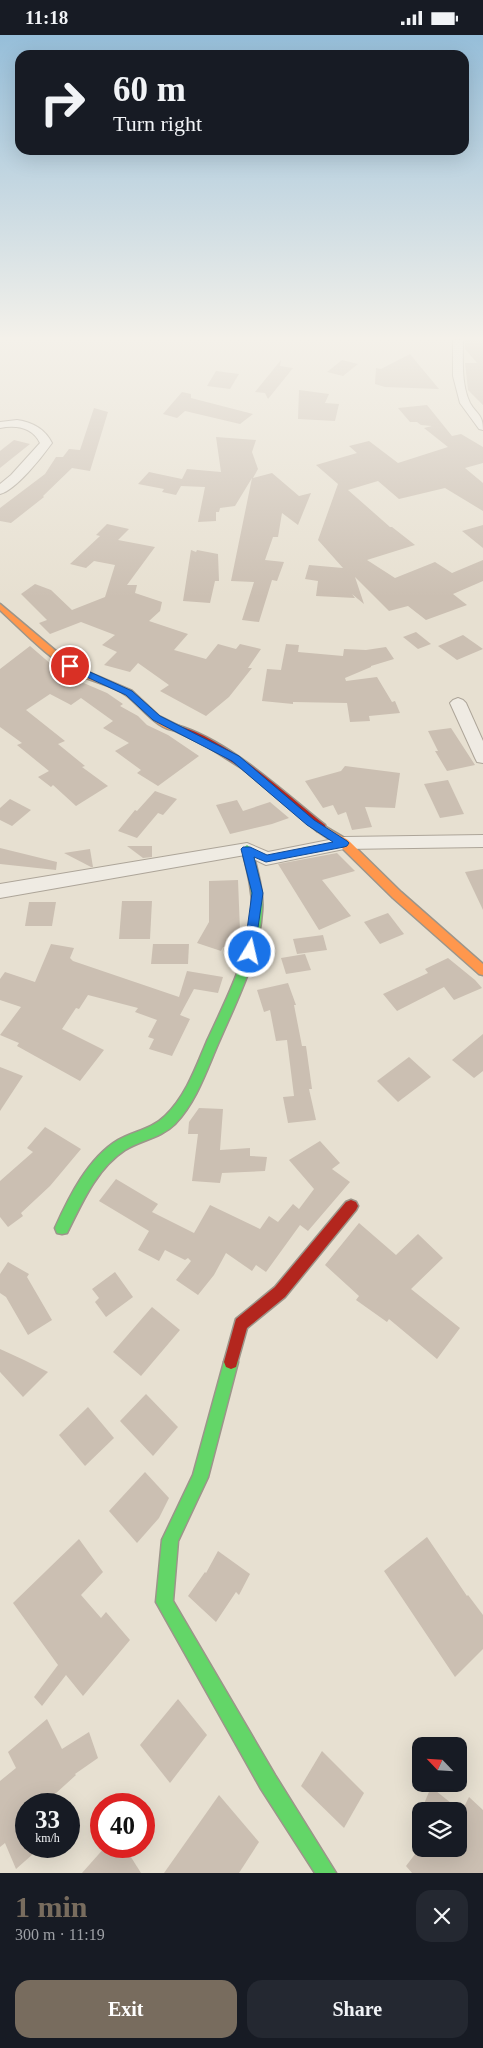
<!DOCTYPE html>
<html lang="en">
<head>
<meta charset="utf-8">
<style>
	:root { --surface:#171b24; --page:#242831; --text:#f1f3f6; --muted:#9ea1a6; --accent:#786c5e }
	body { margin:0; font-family:"Times New Roman",serif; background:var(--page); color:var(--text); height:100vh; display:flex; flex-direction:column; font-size:19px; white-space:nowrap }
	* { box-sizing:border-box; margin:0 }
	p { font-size:16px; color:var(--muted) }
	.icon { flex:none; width:28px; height:28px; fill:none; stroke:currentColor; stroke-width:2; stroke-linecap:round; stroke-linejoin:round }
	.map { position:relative; height:1838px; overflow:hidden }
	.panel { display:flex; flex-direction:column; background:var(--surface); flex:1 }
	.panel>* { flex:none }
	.hud { position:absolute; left:15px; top:15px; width:454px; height:105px; border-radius:15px; box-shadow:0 5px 20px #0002; background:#171b24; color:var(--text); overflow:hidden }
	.needle { width:32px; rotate:295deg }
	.fabs { position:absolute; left:412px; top:1702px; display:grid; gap:10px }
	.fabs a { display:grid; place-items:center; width:55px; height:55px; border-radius:10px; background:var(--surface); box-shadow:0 5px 20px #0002; font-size:25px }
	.speed { position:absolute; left:15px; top:1758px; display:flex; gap:10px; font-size:25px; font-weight:700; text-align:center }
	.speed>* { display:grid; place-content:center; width:65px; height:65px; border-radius:50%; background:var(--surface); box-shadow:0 5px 20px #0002; line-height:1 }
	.speed small { font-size:12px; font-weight:400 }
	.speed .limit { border:8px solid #d22; background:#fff; color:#111 }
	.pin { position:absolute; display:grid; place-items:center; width:42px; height:42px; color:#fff; margin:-21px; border:2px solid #fff; border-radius:50%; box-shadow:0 1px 5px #0007 }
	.me { position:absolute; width:55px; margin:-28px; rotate:9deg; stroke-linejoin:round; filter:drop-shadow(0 0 4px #0008) }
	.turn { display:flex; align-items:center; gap:18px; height:105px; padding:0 15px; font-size:22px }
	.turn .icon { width:65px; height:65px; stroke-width:2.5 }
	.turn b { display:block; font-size:35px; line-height:42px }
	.round { display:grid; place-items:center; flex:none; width:52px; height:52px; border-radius:15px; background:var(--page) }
	.head { display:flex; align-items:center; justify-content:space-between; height:85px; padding:0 15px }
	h1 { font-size:30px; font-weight:700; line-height:38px; color:var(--accent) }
	.primary-button { display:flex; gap:10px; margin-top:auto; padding:10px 15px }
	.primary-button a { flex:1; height:58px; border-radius:15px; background:var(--accent); color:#fff; font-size:20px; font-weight:700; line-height:58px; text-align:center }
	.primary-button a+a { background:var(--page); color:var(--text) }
	.status { display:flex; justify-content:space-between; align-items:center; height:35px; padding:0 25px; background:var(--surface); direction:ltr }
	.status svg { height:14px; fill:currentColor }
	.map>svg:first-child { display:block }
	.building { fill:#cbbfb2 }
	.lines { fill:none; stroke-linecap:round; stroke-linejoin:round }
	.street-casing { stroke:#ada599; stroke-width:2 }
	.fast-casing { stroke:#9c958a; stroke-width:3 }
	.slow-casing { stroke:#9c958a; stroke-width:3 }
	.jam-casing { stroke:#9c958a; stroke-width:3 }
	.street { fill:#efebe3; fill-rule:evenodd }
	.fast { fill:#63d668; fill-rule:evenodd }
	.slow { fill:#ff974d; fill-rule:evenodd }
	.jam { fill:#b3261e; fill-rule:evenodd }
	.route { fill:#1a73e8; stroke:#114b97 }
</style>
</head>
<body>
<div class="status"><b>11:18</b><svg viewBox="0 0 49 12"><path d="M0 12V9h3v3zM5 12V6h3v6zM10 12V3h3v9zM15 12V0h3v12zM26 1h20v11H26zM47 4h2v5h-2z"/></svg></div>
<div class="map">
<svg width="483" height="1838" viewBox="0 0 483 1838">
	<rect width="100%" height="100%" fill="#e7e0d1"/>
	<g class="building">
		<path d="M465 305H483V370L468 355 465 328H477L465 314Z"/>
		<path d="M410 319 419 330 439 354 385 352 375 349 376 333 381 334Z"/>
		<path d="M281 325 280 331 293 333 268 364 265 358 255 357Z"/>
		<path d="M342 325 358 329 343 341 327 337Z"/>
		<path d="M216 336 239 339 230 354 207 351Z"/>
		<path d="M299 355 329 359 325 368 339 369 335 386 298 384Z"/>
		<path d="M182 357 191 359V363L253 379 240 389 185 376 177 383 163 379Z"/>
		<path d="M427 370 452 401 461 399 483 412V428L465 433 483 448V476L445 453 399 464 378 446 348 455 390 492H392L415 510 367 525 395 543 435 527 452 538 483 525V546L453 559 467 570 426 585 408 571 389 576 355 542 364 569 352 559 355 563 316 561 318 546 305 544 309 530 343 533 318 505 338 449 316 430 357 418 349 411 369 406 398 428 448 412 424 393 432 391 421 390 417 387H410L398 373Z"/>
		<path d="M94 373 108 377 90 436 72 433 43 461 44 462 11 488 0 486V473L45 439 56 422H63L69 414 80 415Z"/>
		<path d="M216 402 256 405 252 417 258 434 253 443 272 438 299 461 311 458 298 490 282 478 278 502H273L265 525 284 527 277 546 272 545 259 587 242 585 254 547 231 546 252 443 235 471 220 473 219 477H216V486L198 487 205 452 181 451 176 460 162 457 164 454 138 449 149 437 182 444 187 434 221 437Z"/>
		<path d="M14 405 30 409 0 433V416Z"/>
		<path d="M107 489 129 494 118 505 155 512 127 550H137L135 558 162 567 160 576 149 586 188 599 174 615 206 624 218 609 236 614 240 609 261 614 248 633H252L229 662 206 681 160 656 169 650 138 628 130 637 104 630 117 617 102 610 115 600 81 587 50 599 39 588 47 585 21 559 35 549 51 555 72 575 105 562 115 530 94 526 86 533 70 529 100 501 96 500Z"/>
		<path d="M483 490V513L462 496Z"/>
		<path d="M191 515 196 517 197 515 218 519 219 546H215L210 568 183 566Z"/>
		<path d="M416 597 431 609 418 614 403 602Z"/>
		<path d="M463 600 483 614 457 625 438 611Z"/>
		<path d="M286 609 299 610 298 617 343 621 344 614 366 615 386 612 394 624 371 631V632L345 643 346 646 377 642 392 667 395 666 400 678 369 681 370 686 350 687 347 668 293 667V669L262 666 267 634 281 635Z"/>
		<path d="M30 611 52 630 72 643 107 658 123 669 120 671 138 681 147 690 168 700 199 721 158 751 137 738 141 735 115 716 129 708 103 693 113 686 81 663 71 670 50 659 26 675 65 706 58 709 85 731 82 732 108 751 76 771 53 750 51 752 38 742 49 736 17 710 22 708 0 692V634Z"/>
		<path d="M451 693 475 730 447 736 435 716H438L428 696Z"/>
		<path d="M345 731 400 738 395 773 365 772 372 792 352 795 346 777 338 780 333 770 323 773 305 746 341 736Z"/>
		<path d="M448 745 464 779 440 783 424 749Z"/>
		<path d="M155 756 177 764 163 780 158 778 137 803 118 796 135 775 137 776Z"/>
		<path d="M10 764 31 775 12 791 0 785V773Z"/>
		<path d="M237 765 243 776 270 767 289 783 272 789 230 799 216 770Z"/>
		<path d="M127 811H152V822L143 823Z"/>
		<path d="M0 813 57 827 56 835 0 829Z"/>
		<path d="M90 814 93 832H91L64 818Z"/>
		<path d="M337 818 355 836 322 845 351 881 319 895 278 829Z"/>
		<path d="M483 834V875L465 837Z"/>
		<path d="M238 845 240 896 236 910 223 912 221 916 197 908 209 887V846Z"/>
		<path d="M122 866H152L150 904H119Z"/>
		<path d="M29 867H56L52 891H25Z"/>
		<path d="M388 878 404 899 380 909 364 887Z"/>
		<path d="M323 900 327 915 297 919 293 904Z"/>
		<path d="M51 909 74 913 70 923 73 926 179 962 187 936 223 942 218 958 194 954 180 980 190 984 172 1021 149 1014 154 1004 148 1002 157 985 135 977 138 973 88 960 79 974 76 973 62 994 104 1015 80 1046 17 1011 19 1008 0 1000 21 972 0 965V944L5 937 35 947Z"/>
		<path d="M153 909H189L188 929H151Z"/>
		<path d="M305 919 311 935 286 939 281 923Z"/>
		<path d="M448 923 475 945 482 953 454 965 444 952 397 976 383 959 428 938 425 934Z"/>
		<path d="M288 948 296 970H294L302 1011H306L312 1054H309L316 1085 288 1088 283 1062 294 1061 287 1005 276 1006 270 975 264 977 257 955Z"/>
		<path d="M483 999V1036L474 1043 452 1025Z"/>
		<path d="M409 1022 431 1042 398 1067 377 1046Z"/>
		<path d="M0 1032 23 1041 0 1076Z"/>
		<path d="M199 1073 223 1074 220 1115 250 1113V1121L267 1122 265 1136 222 1138 220 1148 192 1146 198 1099H188L189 1087Z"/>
		<path d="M45 1092 81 1114 50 1151 21 1178 23 1181 8 1192 0 1182V1146L33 1117 27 1113Z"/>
		<path d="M320 1106 340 1128 332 1134 350 1147 308 1196 300 1190 266 1237 256 1230 252 1236 226 1218 214 1240 198 1260 176 1245 191 1226 188 1223 185 1225 165 1215 159 1226 138 1215 149 1196 99 1166 116 1144 158 1169 152 1177 194 1198 210 1170 260 1194 269 1181 278 1187 293 1169 299 1174 314 1154 289 1125Z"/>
		<path d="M359 1188 396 1220 418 1199 443 1223 411 1254 460 1293 437 1324 389 1284 387 1287 356 1265 359 1261 325 1230Z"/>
		<path d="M8 1227 29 1239 27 1242 52 1285 28 1300 6 1262 0 1258V1239Z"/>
		<path d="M115 1237 133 1262 106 1282 95 1267 99 1263 92 1254Z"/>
		<path d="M152 1272 180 1295 141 1341 113 1317Z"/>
		<path d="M0 1314 24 1325 48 1337 23 1362 0 1337Z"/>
		<path d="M146 1359 178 1392 153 1421 120 1386Z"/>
		<path d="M88 1372 114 1403 85 1431 59 1400Z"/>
		<path d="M145 1437 169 1463 159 1483 137 1508 109 1476Z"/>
		<path d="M427 1502 467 1561 468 1560 483 1580V1614L455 1642 384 1536Z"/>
		<path d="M79 1504 103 1537 81 1560 101 1583 106 1577 130 1605 83 1661 66 1640 42 1671 34 1662 58 1630 13 1568Z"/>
		<path d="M218 1516 250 1539 239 1560 236 1557 216 1587 188 1561 205 1537 206 1538Z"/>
		<path d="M178 1664 207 1700 170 1748 140 1710Z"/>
		<path d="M47 1684 62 1714 89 1697 98 1723 75 1739 76 1740 44 1769H26V1811H42L16 1834 5 1808 0 1812V1746L16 1733 8 1717Z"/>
		<path d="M322 1716 364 1758 344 1793 301 1751Z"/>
		<path d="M431 1752 461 1776H421Z"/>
		<path d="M219 1760 259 1807 239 1838H164Z"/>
		<path d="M469 1762 483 1775V1838H412L406 1831 419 1814H459V1782Z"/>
		<path d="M106 1811H124L141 1838H82Z"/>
	</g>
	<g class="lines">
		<defs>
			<g id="street">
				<path d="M453 305H463C463 325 461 349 470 368 477 380 483 379 483 395L479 394 460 368 453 341Z"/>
				<path d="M17 385C32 387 45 394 52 408 42 422 16 455 0 459V449L11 440 40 408C32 392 16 390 0 393V387Z"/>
				<path d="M458 663 463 665 466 668 483 706V728L477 727 475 723 450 668 453 665Z"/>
				<path d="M483 800V812L344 814 266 830 245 820 0 863V849L247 808 268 817 344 802Z"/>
			</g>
			<g id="fast">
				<path d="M247 810 252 814C257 835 264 856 262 877 259 924 236 967 218 1009 206 1037 196 1067 175 1089 161 1103 141 1105 125 1115 96 1134 82 1168 67 1198L62 1199 57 1198 55 1193C69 1162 88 1123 118 1105 134 1096 152 1094 165 1081 186 1061 196 1032 207 1006 226 965 248 923 252 877 253 856 247 835 242 814Z"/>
				<path d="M231 1320 236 1322 238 1327 208 1442 178 1506 173 1566 275 1740 336 1838H315L261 1754 156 1567 162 1505 193 1440 224 1327 226 1322Z"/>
			</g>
			<g id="slow">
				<path d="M0 569 63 622 83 635 132 656 159 681 179 691V695C160 699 140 670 126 660 112 650 92 647 77 639 48 623 24 597 0 575Z"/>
				<path d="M321 789 348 805 401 857 483 929V940L479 939 393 863 340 811 317 796 316 793 317 790Z"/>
			</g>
			<g id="jam">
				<path d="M176 690C229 705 282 756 325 790L326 793 325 796H317L243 734 205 710 173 695V691Z"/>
				<path d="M351 1165 356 1167 358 1171 356 1175 285 1262 247 1293 236 1332 231 1334 226 1332 224 1327 236 1284 275 1252 346 1167Z"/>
			</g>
		</defs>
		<use href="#street" class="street-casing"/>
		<use href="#fast" class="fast-casing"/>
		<use href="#slow" class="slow-casing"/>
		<use href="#jam" class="jam-casing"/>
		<use href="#street" class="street"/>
		<use href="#fast" class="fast"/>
		<use href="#slow" class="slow"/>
		<use href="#jam" class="jam"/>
	</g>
	<linearGradient id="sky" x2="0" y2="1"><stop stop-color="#96bed9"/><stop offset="0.54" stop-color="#f4f1ea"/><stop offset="1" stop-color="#f4f1ea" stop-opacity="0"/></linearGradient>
	<rect width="483" height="562" fill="url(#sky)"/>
	<path class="route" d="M70 628 132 656 160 681 239 721 314 785 347 806 349 808 347 811 344 812 266 827 254 822 263 858 254 920H246L244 917 252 858 241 814 243 812H250L267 820 333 807 307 790 232 726 153 685 126 660 67 633 66 631Z"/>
</svg>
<div class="fabs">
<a><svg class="needle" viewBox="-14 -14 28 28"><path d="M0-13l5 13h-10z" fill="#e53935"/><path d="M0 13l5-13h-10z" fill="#9ea1a6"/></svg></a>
<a><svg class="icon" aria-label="layers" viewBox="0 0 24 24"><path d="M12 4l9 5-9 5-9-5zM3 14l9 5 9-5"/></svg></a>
</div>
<div class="speed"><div>33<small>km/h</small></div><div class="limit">40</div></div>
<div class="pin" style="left:70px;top:631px;background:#d93025"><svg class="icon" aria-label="arrive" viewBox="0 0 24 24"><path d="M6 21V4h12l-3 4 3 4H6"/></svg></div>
<svg class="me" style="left:250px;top:917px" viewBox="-20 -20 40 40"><circle r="17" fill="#1a73e8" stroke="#fff" stroke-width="3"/><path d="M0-11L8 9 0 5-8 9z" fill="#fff"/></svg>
<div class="hud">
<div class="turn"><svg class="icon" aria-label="right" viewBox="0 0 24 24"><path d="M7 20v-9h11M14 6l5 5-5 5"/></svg><div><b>60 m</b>Turn right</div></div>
</div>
</div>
<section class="panel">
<div class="head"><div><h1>1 min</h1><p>300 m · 11:19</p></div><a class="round"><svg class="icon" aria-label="close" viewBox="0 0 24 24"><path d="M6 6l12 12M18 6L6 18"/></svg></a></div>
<div class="primary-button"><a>Exit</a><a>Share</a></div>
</section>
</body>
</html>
